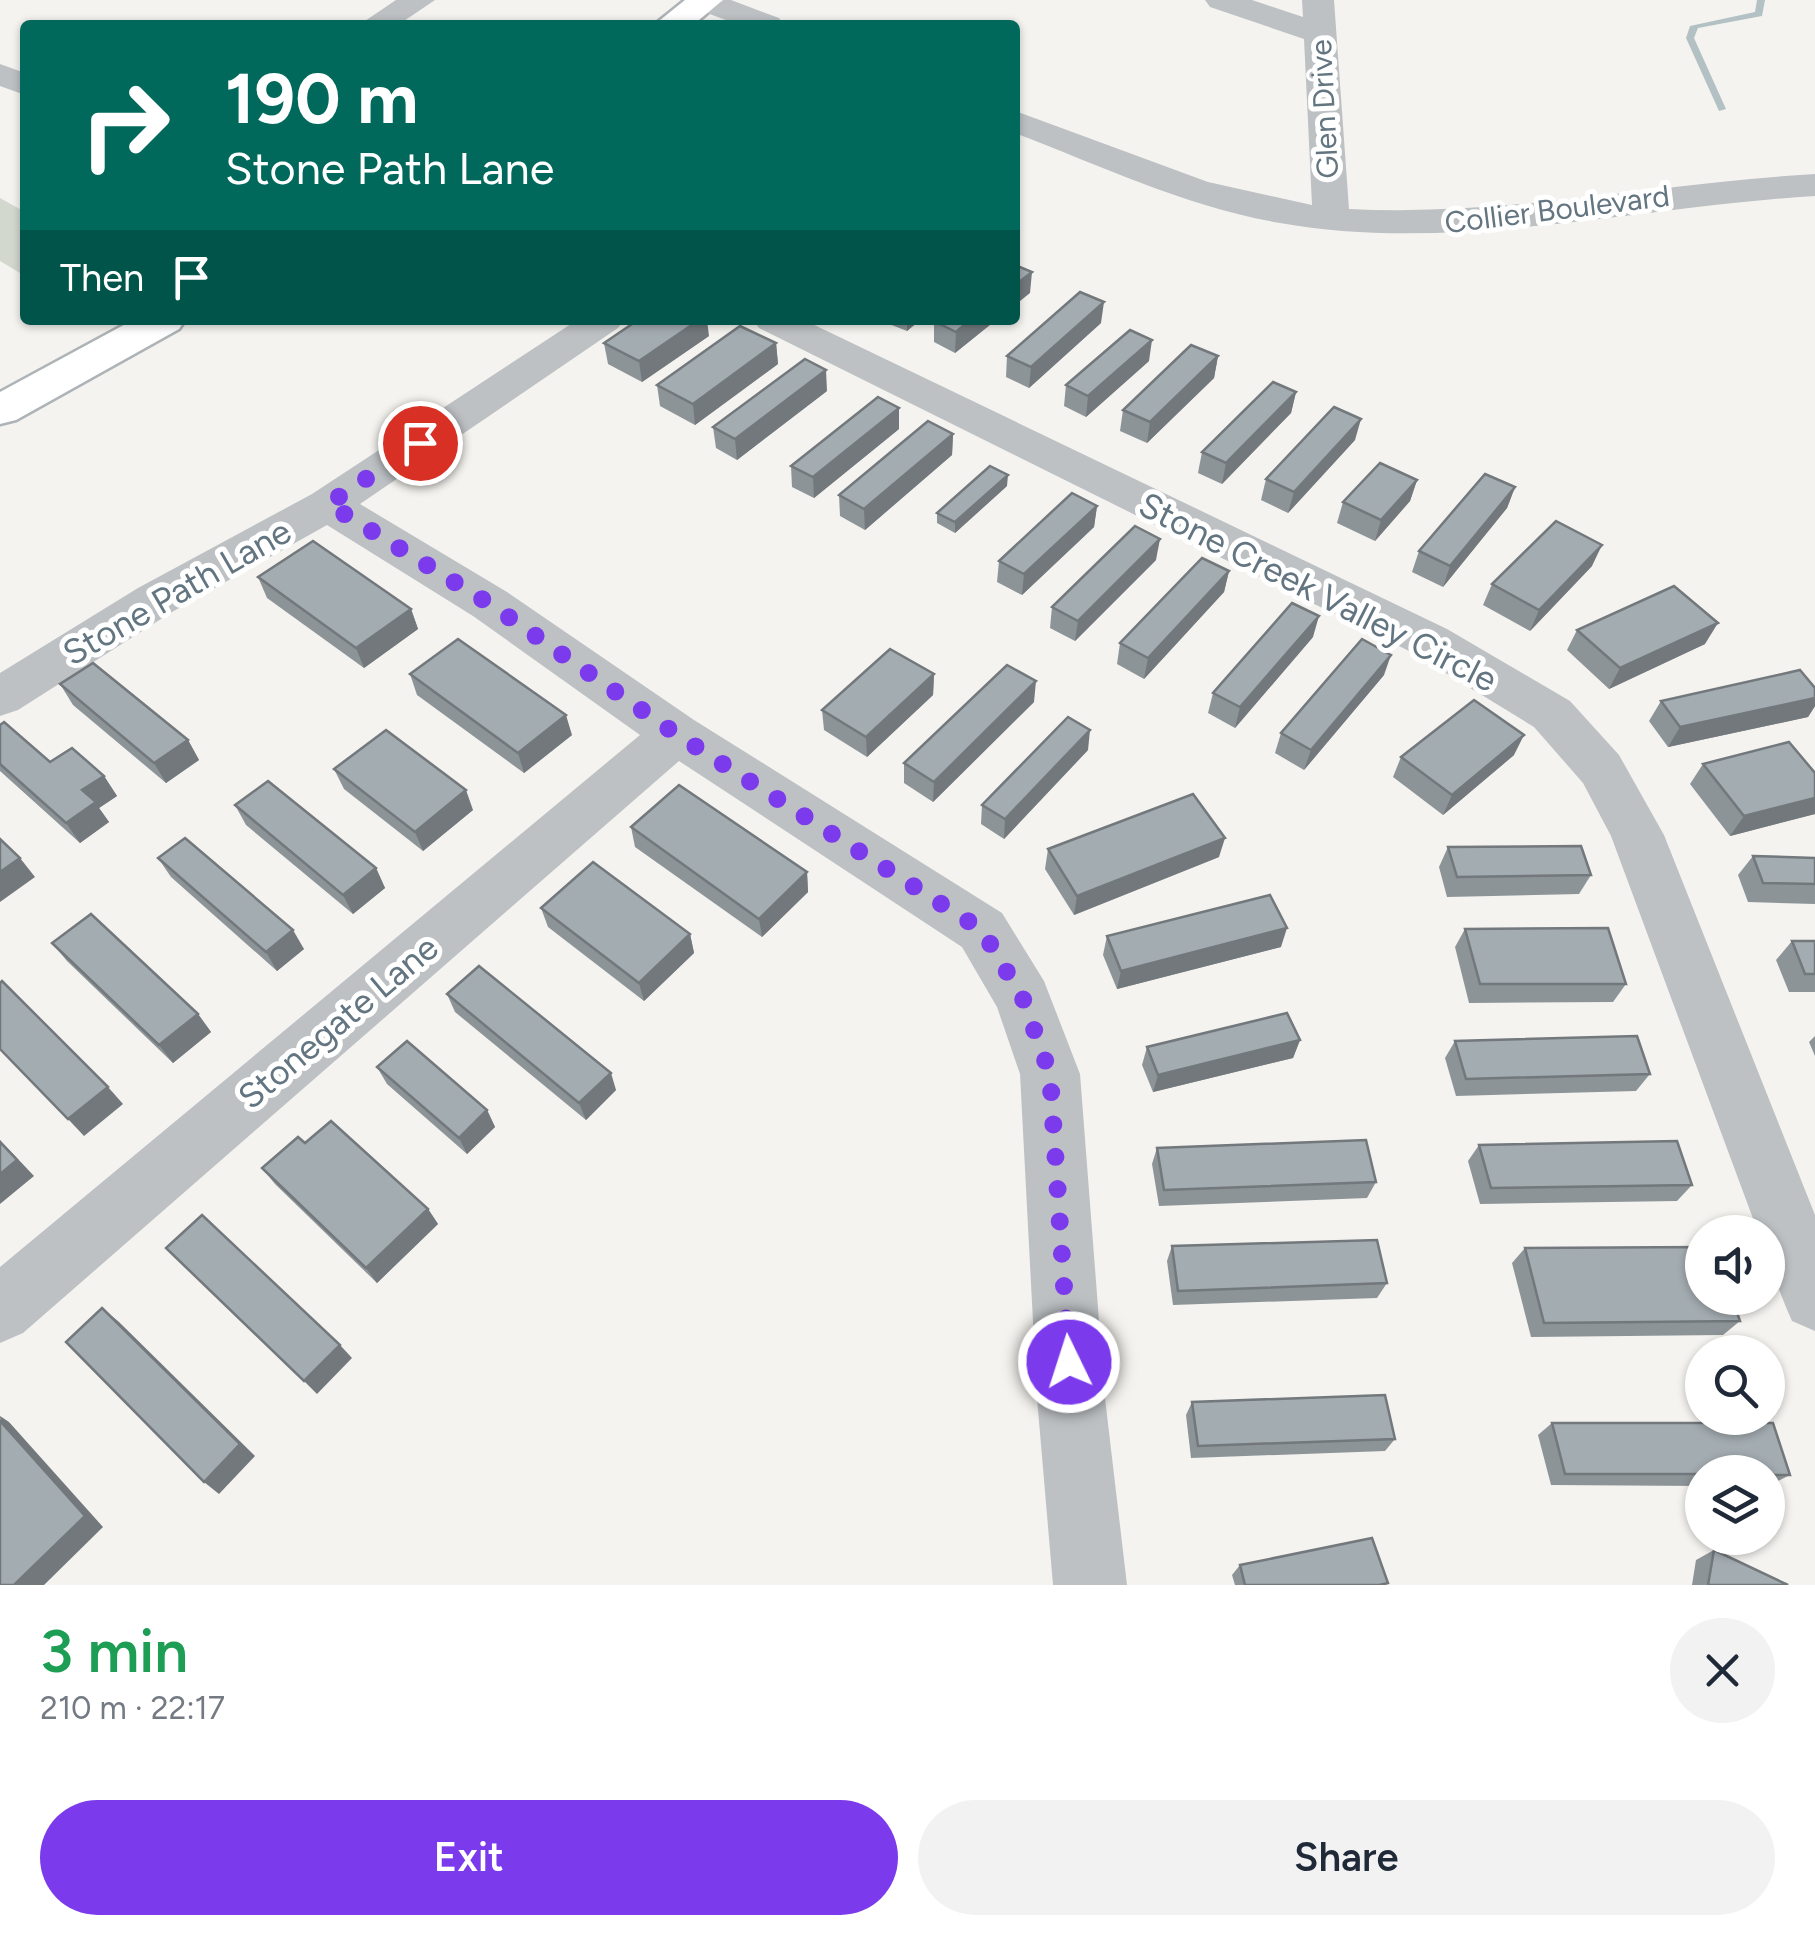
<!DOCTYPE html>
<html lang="en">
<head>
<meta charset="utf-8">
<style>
	:root { --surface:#fff; --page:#f2f2f3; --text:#1f2937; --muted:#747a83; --accent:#7c3aed }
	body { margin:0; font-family:Figtree,sans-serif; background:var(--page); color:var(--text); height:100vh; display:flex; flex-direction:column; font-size:38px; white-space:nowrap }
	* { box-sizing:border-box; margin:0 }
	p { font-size:32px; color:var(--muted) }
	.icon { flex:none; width:55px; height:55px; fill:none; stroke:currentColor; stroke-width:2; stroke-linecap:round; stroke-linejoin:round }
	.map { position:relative; height:1585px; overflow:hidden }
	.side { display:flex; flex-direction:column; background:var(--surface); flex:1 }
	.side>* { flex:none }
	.hud { position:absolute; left:20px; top:20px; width:1000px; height:305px; border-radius:10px; box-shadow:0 2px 8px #0004; background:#00695c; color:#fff; overflow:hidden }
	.controls { position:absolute; left:1685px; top:1215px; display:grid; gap:20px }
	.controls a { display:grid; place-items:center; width:100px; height:100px; border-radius:50%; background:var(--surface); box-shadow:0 2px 8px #0004; font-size:50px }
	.pin { position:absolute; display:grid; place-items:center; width:85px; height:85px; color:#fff; margin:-42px; border:5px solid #fff; border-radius:50%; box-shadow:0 2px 10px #0007 }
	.me { position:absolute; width:110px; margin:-55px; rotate:356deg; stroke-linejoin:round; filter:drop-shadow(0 0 8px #0008) }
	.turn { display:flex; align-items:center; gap:35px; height:210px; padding:0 40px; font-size:45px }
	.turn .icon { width:130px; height:130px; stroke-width:2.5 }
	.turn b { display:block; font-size:70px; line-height:85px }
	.then { display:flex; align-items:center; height:95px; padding:0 40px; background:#0003; gap:20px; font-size:38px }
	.round { display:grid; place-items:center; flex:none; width:105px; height:105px; border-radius:52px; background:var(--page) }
	.overview { display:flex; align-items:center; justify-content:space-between; height:170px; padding:0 40px }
	h1 { font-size:60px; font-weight:600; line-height:75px; color:#1e9e55 }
	.cta { display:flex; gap:20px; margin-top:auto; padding:20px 40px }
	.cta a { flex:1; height:115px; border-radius:60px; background:var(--accent); color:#fff; font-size:40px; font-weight:600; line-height:115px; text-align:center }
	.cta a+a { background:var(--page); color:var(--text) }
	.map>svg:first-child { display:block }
	.green { fill:#d3d8cf }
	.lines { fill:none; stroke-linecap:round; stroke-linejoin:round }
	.stream { fill:#b3c1c4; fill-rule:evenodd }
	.primary-casing { stroke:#aeb3b7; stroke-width:5 }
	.minor { fill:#bdc1c4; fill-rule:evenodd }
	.primary { fill:#fff; fill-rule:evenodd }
	.wall { fill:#8c9498 }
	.shaded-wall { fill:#72787c }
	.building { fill:#a3acb1; stroke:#72787c; stroke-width:2.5 }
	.route { stroke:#7c3aed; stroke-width:18; stroke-dasharray:0 32.4 }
	.labels { text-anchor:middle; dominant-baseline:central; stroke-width:10; stroke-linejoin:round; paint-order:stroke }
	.far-street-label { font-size:30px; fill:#637580; stroke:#fff }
	.street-label { font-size:35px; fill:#637580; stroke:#fff }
</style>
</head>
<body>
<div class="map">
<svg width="1815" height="1585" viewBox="0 0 1815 1585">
	<rect width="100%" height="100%" fill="#f4f3ef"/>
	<path class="green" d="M0 198 25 212V276L0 261Z"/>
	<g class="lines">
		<path class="stream" d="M1757 0H1765L1762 16 1698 28 1694 38 1726 109 1719 111 1686 38 1690 26 1755 12Z"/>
		<defs>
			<g id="primary">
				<path d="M685 0H723L693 25H654Z"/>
				<path d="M133 320H185L179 329 16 420 0 424V392Z"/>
			</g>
		</defs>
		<use href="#primary" class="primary-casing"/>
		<g class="minor">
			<path d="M396 0H435L398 25H359Z"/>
			<path d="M686 0H731L779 18 784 25H739L691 7Z"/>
			<path d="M1205 0H1252L1303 17 1302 0H1334L1349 209C1505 217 1659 183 1815 174V196C1640 206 1453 254 1280 223 1187 207 1102 166 1015 133V111L1208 182 1312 205 1304 39 1210 7Z"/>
			<path d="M0 64 25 73V95L0 86Z"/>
			<path d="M577 320H624L618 328 360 504 507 592 694 720 1002 913 1044 981 1080 1074 1105 1398 1127 1585H1053L1037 1398 1020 1074 997 1007 962 947 679 761 23 1333 0 1343V1267L640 735 473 616 327 525 172 612 18 710 0 716V673L138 588 312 494Z"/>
			<path d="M753 320H804L1447 629 1570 701 1619 755 1664 835 1815 1215V1331L1792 1321C1779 1291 1768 1265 1768 1232H1758L1611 836 1583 783 1534 727 1413 653 759 328Z"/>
		</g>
		<use href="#primary" class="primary"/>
	</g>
	<g class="wall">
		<path d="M884 320H920L907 331 884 322Z"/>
		<path d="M996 320 955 353 934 342V321Z"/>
		<path d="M1101 323 1029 388 1006 377 1007 356Z"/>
		<path d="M709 336 642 382 608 364 604 343Z"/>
		<path d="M776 343 778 364 695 425 660 406 657 385Z"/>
		<path d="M1218 356 1214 378 1147 443 1120 431 1123 410Z"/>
		<path d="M1149 361 1086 417 1064 406 1066 385Z"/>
		<path d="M827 391 737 460 716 448 713 427Z"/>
		<path d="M1296 392 1291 413 1222 484 1198 473 1202 452Z"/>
		<path d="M899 429 814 498 792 487 791 466Z"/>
		<path d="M953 434 952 455 865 530 840 516 839 495Z"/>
		<path d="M1355 440 1288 513 1261 500 1266 479Z"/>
		<path d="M1417 480 1410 501 1375 541 1337 523 1343 502Z"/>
		<path d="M1007 486 955 533 937 523V513Z"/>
		<path d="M1515 487 1507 508 1443 587 1412 572 1419 551Z"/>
		<path d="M1097 506 1094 527 1022 595 997 582 999 561Z"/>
		<path d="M1156 560 1075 641 1050 628 1052 607Z"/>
		<path d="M1592 566 1530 631 1483 605 1492 584Z"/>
		<path d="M1229 571 1224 592 1144 679 1117 664 1120 643Z"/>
		<path d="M258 577 411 609 418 629 364 668 267 598Z"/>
		<path d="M1577 630 1705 644 1609 689 1567 650Z"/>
		<path d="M1313 637 1235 728 1208 713 1213 693Z"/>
		<path d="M410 674 572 735 524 773 417 695Z"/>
		<path d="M934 674 933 695 867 757 824 730 822 710Z"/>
		<path d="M1384 675 1304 770 1275 753 1281 733Z"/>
		<path d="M60 684 188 740 199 760 166 783 73 705Z"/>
		<path d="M1815 688V706L1808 717 1668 747 1649 721 1661 701Z"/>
		<path d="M1034 702 933 802 904 783V763Z"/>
		<path d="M0 725 50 762 104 776 117 796 99 808 109 822 80 843 0 771Z"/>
		<path d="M1088 750 1004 839 981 824 982 805Z"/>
		<path d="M1514 755 1443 815 1393 777 1401 757Z"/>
		<path d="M1703 764 1815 773V814L1730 836 1690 784Z"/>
		<path d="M334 769 473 810 423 851 344 789Z"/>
		<path d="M235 805 376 868 385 888 353 914 246 825Z"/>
		<path d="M631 827 807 872 808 892 762 937 635 847Z"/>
		<path d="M1448 847 1591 875 1579 894 1447 897 1439 867Z"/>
		<path d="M1048 849 1219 857 1074 915 1045 869Z"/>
		<path d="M1753 856 1815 858V904L1748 902 1738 875Z"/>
		<path d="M158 858 304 949 277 971 171 877Z"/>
		<path d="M541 908 690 934 694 953 644 1001 548 927Z"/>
		<path d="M1465 929 1626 984 1613 1002 1469 1003 1455 947Z"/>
		<path d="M1107 936 1281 947 1117 989 1103 955Z"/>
		<path d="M1792 941H1815V992H1789L1776 960Z"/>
		<path d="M52 943 198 1014 211 1032 173 1063 67 961Z"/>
		<path d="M447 994 616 1090 586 1120 455 1012Z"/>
		<path d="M1815 1036V1056L1809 1042Z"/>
		<path d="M1300 1040 1293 1058 1153 1092 1142 1065 1147 1047Z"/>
		<path d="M1455 1041 1650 1074 1636 1091 1456 1096 1445 1058Z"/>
		<path d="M377 1067 487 1110 495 1127 467 1154 387 1084Z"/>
		<path d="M305 1143 428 1209 438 1224 377 1283 275 1184 262 1168Z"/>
		<path d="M1479 1145 1692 1185 1677 1201 1480 1204 1468 1161Z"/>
		<path d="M1157 1148 1376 1182 1367 1198 1159 1206 1152 1164Z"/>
		<path d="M1172 1246 1387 1283 1377 1298 1173 1305 1167 1261Z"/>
		<path d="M1525 1248 1740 1321 1723 1335 1531 1337 1512 1263Z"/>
		<path d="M1192 1402 1395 1439 1385 1451 1191 1458 1186 1415Z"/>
		<path d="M1552 1423 1702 1472V1486L1551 1485 1538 1435Z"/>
		<path d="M1768 1475H1790L1768 1486Z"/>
		<path d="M1714 1550 1788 1585H1692L1696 1560Z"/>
		<path d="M1240 1565 1388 1583 1386 1585H1235L1232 1575Z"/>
	</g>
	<g class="shaded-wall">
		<path d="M1032 272 1030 293 1015 305V285Z"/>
		<path d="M1104 302 1101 323 1029 388 1031 367Z"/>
		<path d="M699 320H707L709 336 642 382 639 361Z"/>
		<path d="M907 320H920L907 331Z"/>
		<path d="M970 320H996L955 353 956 332Z"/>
		<path d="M1152 340 1149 361 1086 417 1088 396Z"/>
		<path d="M776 343 778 364 695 425 693 404Z"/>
		<path d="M1218 356 1214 378 1147 443 1150 422Z"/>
		<path d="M826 370 827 391 737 460 735 439Z"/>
		<path d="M1296 392 1291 413 1222 484 1226 463Z"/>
		<path d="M899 408V429L814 498 813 477Z"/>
		<path d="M1361 419 1355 440 1288 513 1294 492Z"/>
		<path d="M953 434 952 455 865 530 864 509Z"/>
		<path d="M1008 475 1007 486 955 533V522Z"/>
		<path d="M1417 480 1410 501 1375 541 1381 520Z"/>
		<path d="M1515 487 1507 508 1443 587 1450 566Z"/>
		<path d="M1097 506 1094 527 1022 595 1024 574Z"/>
		<path d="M1160 539 1156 560 1075 641 1078 621Z"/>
		<path d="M1602 545 1592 566 1530 631 1539 610Z"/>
		<path d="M1229 571 1224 592 1144 679 1148 658Z"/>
		<path d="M411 609 418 629 364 668 356 648Z"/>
		<path d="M1319 616 1313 637 1235 728 1240 707Z"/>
		<path d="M1718 623 1705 644 1609 689 1620 668Z"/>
		<path d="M1391 655 1384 675 1304 770 1311 750Z"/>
		<path d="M934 674 933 695 867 757 866 737Z"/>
		<path d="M1036 681 1034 702 933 802 934 782Z"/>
		<path d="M1815 698V706L1808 717 1668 747 1680 727Z"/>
		<path d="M566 715 572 735 524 773 518 753Z"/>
		<path d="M1090 730 1088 750 1004 839 1005 819Z"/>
		<path d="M1524 735 1514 755 1443 815 1452 795Z"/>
		<path d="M188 740 199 760 166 783 154 763Z"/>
		<path d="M104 776 117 796 99 808 109 822 80 843 66 823 82 790Z"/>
		<path d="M466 790 473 810 423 851 415 832Z"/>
		<path d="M1815 798V814L1730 836 1744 816Z"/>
		<path d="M1225 838 1219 857 1074 915 1077 896Z"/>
		<path d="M20 858 35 877 0 902V872Z"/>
		<path d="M376 868 385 888 353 914 343 895Z"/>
		<path d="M807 872 808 892 762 937 759 919Z"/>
		<path d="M1287 928 1281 947 1117 989 1121 971Z"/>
		<path d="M293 930 304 949 277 971 266 952Z"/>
		<path d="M690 934 694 953 644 1001 639 983Z"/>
		<path d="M198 1014 211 1032 173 1063 159 1045Z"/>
		<path d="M1300 1040 1293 1058 1153 1092 1158 1075Z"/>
		<path d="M611 1073 616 1090 586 1120 579 1103Z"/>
		<path d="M108 1087 123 1104 84 1136 68 1119Z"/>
		<path d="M487 1110 495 1127 467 1154 459 1138Z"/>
		<path d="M0 1140 34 1176 0 1204Z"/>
		<path d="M428 1209 438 1224 377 1283 366 1268Z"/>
		<path d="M102 1308 119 1322 255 1456 219 1494 204 1482Z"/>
		<path d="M340 1345 352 1358 317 1394 304 1381Z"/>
		<path d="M0 1416 9 1422 103 1527 44 1585H14Z"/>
	</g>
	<g class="building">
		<path d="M1015 265 1032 272 1015 285Z"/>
		<path d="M1080 292 1104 302 1031 367 1007 356Z"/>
		<path d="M638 320H699L639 361 604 343Z"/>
		<path d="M936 320H970L956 332 934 321Z"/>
		<path d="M740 326 776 343 693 404 657 385Z"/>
		<path d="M1130 330 1152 340 1088 396 1066 385Z"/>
		<path d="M1191 345 1218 356 1150 422 1123 410Z"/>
		<path d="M805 359 826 370 735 439 713 427Z"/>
		<path d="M1273 382 1296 392 1226 463 1202 452Z"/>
		<path d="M878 397 899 408 813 477 791 466Z"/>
		<path d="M1334 407 1361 419 1294 492 1266 479Z"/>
		<path d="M928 421 953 434 864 509 839 495Z"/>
		<path d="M1380 463 1417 480 1381 520 1343 502Z"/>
		<path d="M990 466 1008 475 955 522 937 513Z"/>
		<path d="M1485 474 1515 487 1450 566 1419 551Z"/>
		<path d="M1072 493 1097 506 1024 574 999 561Z"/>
		<path d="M1556 521 1602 545 1539 610 1492 584Z"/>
		<path d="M1135 526 1160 539 1078 621 1052 607Z"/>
		<path d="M313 541 411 609 356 648 258 577Z"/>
		<path d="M1202 558 1229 571 1148 658 1120 643Z"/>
		<path d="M1674 586 1718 623 1620 668 1577 630Z"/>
		<path d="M1292 603 1319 616 1240 707 1213 693Z"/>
		<path d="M458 639 566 715 518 753 410 674Z"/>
		<path d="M1362 639 1391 655 1311 750 1281 733Z"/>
		<path d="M890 649 934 674 866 737 822 710Z"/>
		<path d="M93 663 188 740 154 763 60 684Z"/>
		<path d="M1007 665 1036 681 934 782 904 763Z"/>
		<path d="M1800 670 1815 688V698L1680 727 1661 701Z"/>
		<path d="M1474 700 1524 735 1452 795 1401 757Z"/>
		<path d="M1068 717 1090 730 1005 819 982 805Z"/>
		<path d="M4 722 50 762 72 748 104 776 82 790 96 802 66 823 0 764V725Z"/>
		<path d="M386 730 466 790 415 832 334 769Z"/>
		<path d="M1789 742 1815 773V798L1744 816 1703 764Z"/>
		<path d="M268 781 376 868 343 895 235 805Z"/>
		<path d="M679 785 807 872 759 919 631 827Z"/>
		<path d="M1193 794 1225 838 1077 896 1048 849Z"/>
		<path d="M185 838 293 930 266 952 158 858Z"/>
		<path d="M0 839 20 858 0 872Z"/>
		<path d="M1581 846 1591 875 1457 877 1448 847Z"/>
		<path d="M1753 856 1815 858V884L1763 883Z"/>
		<path d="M593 862 690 934 639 983 541 908Z"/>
		<path d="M1270 895 1287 928 1121 971 1107 936Z"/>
		<path d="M91 914 198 1014 159 1045 52 943Z"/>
		<path d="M1608 928 1626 984H1480L1465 929Z"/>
		<path d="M1792 941H1815V974H1805Z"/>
		<path d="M479 966 611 1073 579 1103 447 994Z"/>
		<path d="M2 981 108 1087 68 1119 0 1049V983Z"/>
		<path d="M1287 1013 1300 1040 1158 1075 1147 1047Z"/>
		<path d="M1637 1036 1650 1074 1466 1079 1455 1041Z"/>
		<path d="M407 1041 487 1110 459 1138 377 1067Z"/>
		<path d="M331 1121 428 1209 366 1268 262 1168 298 1137 305 1143Z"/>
		<path d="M1366 1140 1376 1182 1164 1190 1157 1148Z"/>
		<path d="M1677 1141 1692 1185 1491 1188 1479 1145Z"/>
		<path d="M0 1142 17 1160 0 1174Z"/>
		<path d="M202 1215 340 1345 304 1381 166 1248Z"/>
		<path d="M1377 1240 1387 1283 1178 1291 1172 1246Z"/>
		<path d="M1702 1247V1298H1732L1740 1321 1544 1323 1525 1248Z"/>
		<path d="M102 1308 240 1444 204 1482 66 1342Z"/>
		<path d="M1385 1395 1395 1439 1198 1446 1192 1402Z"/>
		<path d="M0 1421 85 1516 14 1585H0Z"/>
		<path d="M1552 1423H1773L1790 1475H1768V1472H1702V1474H1565Z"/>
		<path d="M1372 1538 1388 1583 1379 1585H1245L1240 1565Z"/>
		<path d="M1714 1550 1788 1585H1708Z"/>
	</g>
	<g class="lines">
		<path class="route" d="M420 443 328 504 490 604 676 734 982 930 1023 999 1050 1074 1069 1362"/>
	</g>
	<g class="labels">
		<g class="far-street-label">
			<text transform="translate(1324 109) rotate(-93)">Glen Drive</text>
			<text transform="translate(1557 209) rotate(-7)">Collier Boulevard</text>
		</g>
		<g class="street-label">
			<text transform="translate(177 592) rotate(-30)">Stone Path Lane</text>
			<text transform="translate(1318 592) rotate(27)">Stone Creek Valley Circle</text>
			<text transform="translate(338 1022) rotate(-40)">Stonegate Lane</text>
		</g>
	</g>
</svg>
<div class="controls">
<a><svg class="icon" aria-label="sound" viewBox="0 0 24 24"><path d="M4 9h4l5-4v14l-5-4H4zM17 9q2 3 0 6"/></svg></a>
<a><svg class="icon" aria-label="search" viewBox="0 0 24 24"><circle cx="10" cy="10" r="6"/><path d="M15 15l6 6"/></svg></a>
<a><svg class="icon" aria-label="layers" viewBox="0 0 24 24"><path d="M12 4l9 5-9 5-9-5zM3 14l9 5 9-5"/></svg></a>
</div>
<div class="pin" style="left:420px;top:443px;background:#d93025"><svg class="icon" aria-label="arrive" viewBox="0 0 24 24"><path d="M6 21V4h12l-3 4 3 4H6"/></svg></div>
<svg class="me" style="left:1069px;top:1362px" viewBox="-20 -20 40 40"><circle r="17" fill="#7c3aed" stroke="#fff" stroke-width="3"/><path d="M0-11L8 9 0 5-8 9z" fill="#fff"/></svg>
<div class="hud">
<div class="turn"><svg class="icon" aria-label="right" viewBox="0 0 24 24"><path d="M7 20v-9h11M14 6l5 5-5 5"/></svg><div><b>190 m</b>Stone Path Lane</div></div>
<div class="then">Then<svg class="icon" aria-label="arrive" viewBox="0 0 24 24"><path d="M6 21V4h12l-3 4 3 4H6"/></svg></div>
</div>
</div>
<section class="side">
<div class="overview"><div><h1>3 min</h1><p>210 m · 22:17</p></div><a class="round"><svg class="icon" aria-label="close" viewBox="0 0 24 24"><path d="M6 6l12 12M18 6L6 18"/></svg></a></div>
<div class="cta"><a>Exit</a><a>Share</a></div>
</section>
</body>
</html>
